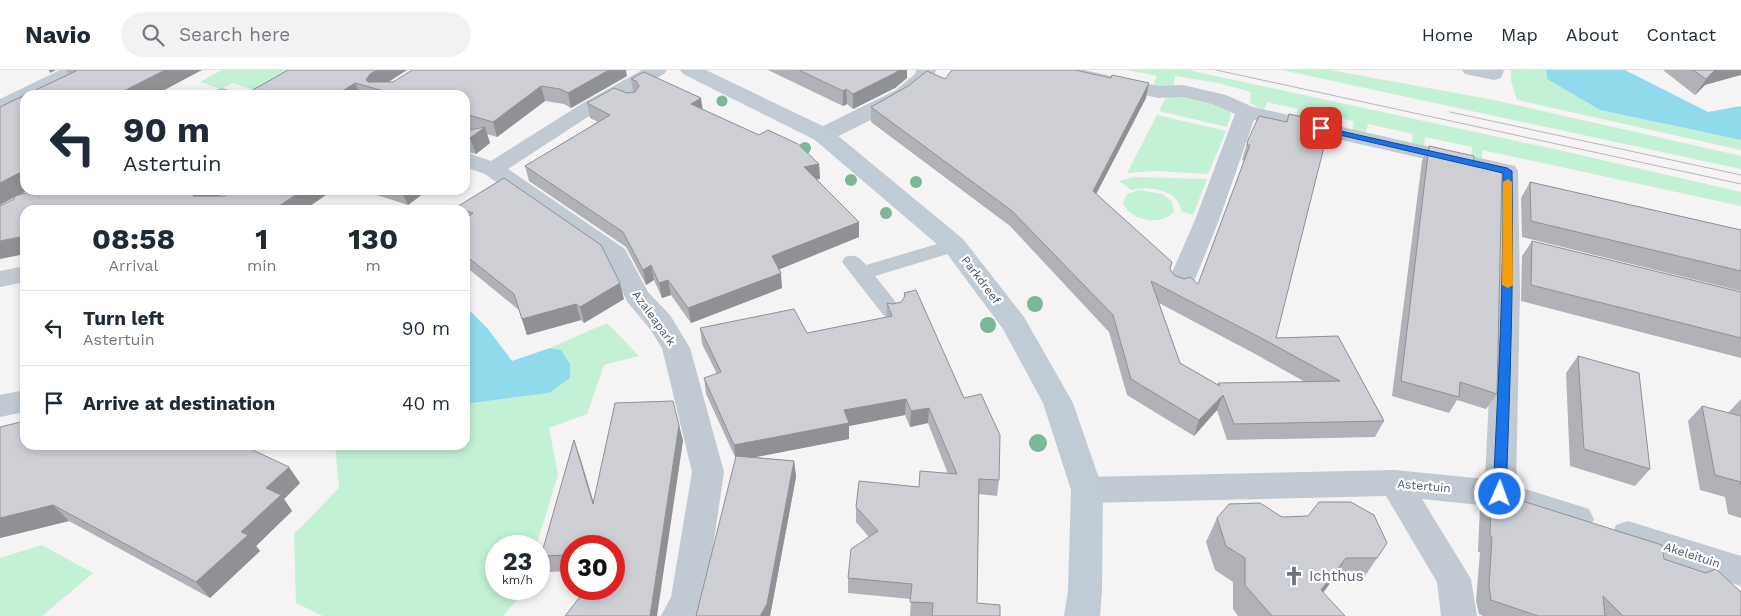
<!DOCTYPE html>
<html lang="en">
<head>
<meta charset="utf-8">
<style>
	:root { --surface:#fff; --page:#f2f2f3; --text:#1f2937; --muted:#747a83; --line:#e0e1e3 }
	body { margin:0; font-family:"Work Sans",sans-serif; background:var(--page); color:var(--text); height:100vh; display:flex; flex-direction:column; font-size:19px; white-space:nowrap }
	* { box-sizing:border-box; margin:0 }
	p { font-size:16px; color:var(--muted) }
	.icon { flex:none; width:28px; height:28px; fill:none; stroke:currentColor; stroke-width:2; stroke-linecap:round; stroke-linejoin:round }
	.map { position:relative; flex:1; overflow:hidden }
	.side { position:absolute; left:20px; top:135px; width:450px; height:245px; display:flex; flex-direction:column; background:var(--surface); border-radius:15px; box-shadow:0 2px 8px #0003 }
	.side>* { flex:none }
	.guide { position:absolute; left:20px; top:20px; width:450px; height:105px; border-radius:15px; box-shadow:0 2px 8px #0003; background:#fff; color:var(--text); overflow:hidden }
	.speed { position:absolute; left:485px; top:465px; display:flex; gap:10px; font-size:25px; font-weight:700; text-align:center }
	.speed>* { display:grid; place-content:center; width:65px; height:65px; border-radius:50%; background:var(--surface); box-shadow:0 2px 8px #0003; line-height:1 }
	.speed small { font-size:12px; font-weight:400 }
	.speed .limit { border:8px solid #d22; background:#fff; color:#111 }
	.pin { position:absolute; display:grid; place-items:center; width:42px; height:42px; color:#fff; margin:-21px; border-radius:10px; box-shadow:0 2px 8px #0006 }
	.me { position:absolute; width:55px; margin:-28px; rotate:2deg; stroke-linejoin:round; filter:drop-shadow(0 0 4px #0008) }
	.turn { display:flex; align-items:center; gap:18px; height:105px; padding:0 20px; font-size:22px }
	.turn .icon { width:65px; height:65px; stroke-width:2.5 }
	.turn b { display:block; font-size:35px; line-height:42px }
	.eta { display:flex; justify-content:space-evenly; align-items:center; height:85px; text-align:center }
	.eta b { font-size:30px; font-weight:700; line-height:35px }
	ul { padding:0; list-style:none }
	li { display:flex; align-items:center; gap:15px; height:75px; padding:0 20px; border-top:1px solid var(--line) }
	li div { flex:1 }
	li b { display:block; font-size:19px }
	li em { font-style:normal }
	header { display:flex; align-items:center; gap:30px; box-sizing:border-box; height:70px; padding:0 25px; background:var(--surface); border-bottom:1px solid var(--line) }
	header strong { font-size:24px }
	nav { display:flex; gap:28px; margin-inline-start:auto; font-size:18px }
	.search { width:350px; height:45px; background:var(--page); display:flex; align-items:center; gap:12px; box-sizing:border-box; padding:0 18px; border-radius:28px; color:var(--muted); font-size:19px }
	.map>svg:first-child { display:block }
	.green { fill:#c3f1d5 }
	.water { fill:#90daee }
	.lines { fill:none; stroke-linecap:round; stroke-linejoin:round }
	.lane { fill:#c1cad2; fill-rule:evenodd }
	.street { fill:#c1cad2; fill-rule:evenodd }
	.secondary { fill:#c1cbd6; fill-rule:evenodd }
	.tram { stroke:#b5b8bd; stroke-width:1 }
	.tree { fill:#7bb799 }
	.wall { fill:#b0b2b7; fill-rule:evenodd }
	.shaded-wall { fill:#909195 }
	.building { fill:#cdcfd5; stroke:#909195; fill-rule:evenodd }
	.route { fill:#1a73e8; stroke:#114b97 }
	.slow { fill:#f59e0b }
	.labels { text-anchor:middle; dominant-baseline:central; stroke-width:4.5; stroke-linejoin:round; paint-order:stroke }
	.street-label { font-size:12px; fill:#4a5661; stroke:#fff }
	.near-worship-label { font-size:15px; fill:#5b616d; stroke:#fff; text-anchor:start }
</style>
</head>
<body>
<header>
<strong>Navio</strong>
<div class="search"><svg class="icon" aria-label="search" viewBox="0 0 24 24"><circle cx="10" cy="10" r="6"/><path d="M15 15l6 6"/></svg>Search here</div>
<nav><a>Home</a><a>Map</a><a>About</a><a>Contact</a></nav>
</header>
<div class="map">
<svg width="1741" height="546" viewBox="0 0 1741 546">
	<rect width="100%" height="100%" fill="#f5f3f3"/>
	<g class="green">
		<path d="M222 0H312L255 20 232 13 221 19 200 12Z"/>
		<path d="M1128 0H1188L1554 79 1741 122V136L1482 80V89L1471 87 1472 77 1425 67 1424 76 1412 73 1413 64 1368 54 1366 63 1352 60 1354 51 1311 42 1308 50 1296 48 1298 39 1267 32 1264 41 1250 33 1251 22 1218 13 1175 6 1173 19 1153 15 1157 6Z"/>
		<path d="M1282 0H1330L1494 30 1741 86V99Z"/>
		<path d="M1511 0H1546L1547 9 1600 40 1741 70V80L1517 30 1511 11Z"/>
		<path d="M1175 26 1187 27 1225 36C1234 42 1230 48 1227 57L1159 41 1165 29Z"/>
		<path d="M1157 45 1226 61 1208 104 1156 101 1127 103Z"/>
		<path d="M1134 107 1207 109 1193 145 1181 141C1179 119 1149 116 1131 120L1119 111Z"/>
		<path d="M1139 120 1162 124 1172 132 1174 141C1162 157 1130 151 1123 133L1127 124Z"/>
		<path d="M607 253 639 286 604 295 587 344 549 358 558 405 536 476H496V519H523L522 524 503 546H323L296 533 294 464 339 418 335 375H465V334L549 323 561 280 550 278Z"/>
		<path d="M42 475 93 503 42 546H0V488Z"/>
	</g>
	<g class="water">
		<path d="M1546 0H1625L1708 42 1741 36V70L1600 40 1547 9Z"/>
		<path d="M465 236 488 259 512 291 550 278 561 280 570 294V308L549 323 465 334Z"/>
	</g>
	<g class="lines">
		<path class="lane" d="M954 169 961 170 964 175 961 180 875 206 903 241 900 246 892 248 884 246 842 192 845 187C855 184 859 187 866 195Z"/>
		<g class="street">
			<path d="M642 0H667L664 4 597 41 508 99 625 179 648 222 670 245 690 278 724 402 705 531 698 546H661L671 527 692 402 662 278 650 259 628 233 606 190 485 104 465 97V82L491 91 583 33Z"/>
			<path d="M916 0H936C932 24 853 58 831 70L823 71 815 70 812 65 815 60 896 20 915 4Z"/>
			<path d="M1046 0H1084L1158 16 1183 15 1226 25 1253 37 1515 96 1518 101 1520 222 1516 416 1589 439 1594 449 1589 459 1578 463 1500 437 1422 429 1471 509 1477 546H1441L1437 512 1386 426 1087 433 1076 429 1071 420 1076 411 1087 407 1395 400 1485 409 1494 222 1496 105 1254 50 1219 150 1193 214 1189 220 1180 223 1171 220 1167 214 1195 150 1235 44 1212 34 1183 27 1158 28 1049 4Z"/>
			<path d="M1462 0H1504L1501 8 1494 10 1465 4Z"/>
			<path d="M222 18 229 20 232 24 209 25 212 21Z"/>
			<path d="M25 196V212L0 217V201Z"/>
			<path d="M25 320V342L0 347V325Z"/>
			<path d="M1628 451 1741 486V516L1616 475 1612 465 1616 455Z"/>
		</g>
		<g class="secondary">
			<path d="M60 0H86L83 4 41 25H25V33L0 43V29Z"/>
			<path d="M680 0H706L831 60 963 169 1024 247 1073 333 1103 420 1102 521 1100 546H1064L1068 521 1071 420 1043 333 1003 259 945 181 815 70 683 4Z"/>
		</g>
		<g class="tram">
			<path d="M1216 0 1741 114"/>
			<path d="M1450 42 1741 105"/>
		</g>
	</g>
	<g class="tree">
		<circle cx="722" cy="31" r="5.5"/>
		<circle cx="805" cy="78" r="6"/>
		<circle cx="851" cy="110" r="6"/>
		<circle cx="916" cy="112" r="6"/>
		<circle cx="886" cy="143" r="6"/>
		<circle cx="1035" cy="234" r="8"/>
		<circle cx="988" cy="255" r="8"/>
		<circle cx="1038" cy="373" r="9"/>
	</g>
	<g class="wall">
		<path d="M66 0H202L69 4Z"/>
		<path d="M288 0H407L389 12 627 6 571 38 564 34 545 31 497 67 487 64 490 73 476 84 465 81V61L472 60 465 58V25H244Z"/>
		<path d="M768 0H907V8L895 18 853 39 847 34 843 36Z"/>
		<path d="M1663 0H1741L1705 15 1695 25Z"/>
		<path d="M631 9 702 39 819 94 820 109H816L859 152V167L779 199 782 218 691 253 671 225 662 228 654 210 646 215 626 177 529 111 525 96 598 52 590 48 587 33 633 22Z"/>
		<path d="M25 25V120H28L19 125 29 122 32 120H224L225 122 219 126 333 120 304 140H25L14 129V127L0 135V37Z"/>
		<path d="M1146 28 1096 124 1170 199 1174 205 1198 214 1244 91 1242 90 1248 70 1276 268 1338 266 1384 351 1375 367 1227 370 1217 340 1194 366 1127 325 1109 262 1010 156 871 52V37ZM1159 233 1257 285 1305 312 1218 313V315L1180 293Z"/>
		<path d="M1429 76 1473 95 1497 324 1486 339 1457 330 1449 343 1392 326 1422 91Z"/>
		<path d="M504 108 624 229 584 253 581 250 527 265 519 240 465 196V140H456L455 138Z"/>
		<path d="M1530 112 1741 160V221L1522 167 1521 128Z"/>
		<path d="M361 120H428L408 135Z"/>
		<path d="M1532 171 1741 222V288L1521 231 1522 186Z"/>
		<path d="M904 223 999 410 997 426 979 424 977 533 1000 546H910L911 529 848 523V508L869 467 856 452V437L919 417 948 404 928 353 910 357 905 345 849 356V369L754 387 794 391 796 407 770 546H696L736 389 706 324 704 308 717 304 702 274 700 258 807 263 886 247 887 233 893 234 901 232 904 228Z"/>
		<path d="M1578 286 1650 399 1635 416 1570 396 1566 303Z"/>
		<path d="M1741 329V448L1728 444 1725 427 1700 420 1688 351 1702 336 1728 343Z"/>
		<path d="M679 355 683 371 614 519V476H571V501L548 502 541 486 574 370 593 433Z"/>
		<path d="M0 357 300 413 284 429 292 441 256 476 260 481 210 528 69 451 0 468Z"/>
		<path d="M1491 421 1664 489 1741 546H1483L1479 544 1476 531 1480 482H1478L1480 437Z"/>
		<path d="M1282 447 1387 473 1361 512H1331L1323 523 1345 546H1238L1233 539V512L1215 500 1206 472 1217 448Z"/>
	</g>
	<g class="shaded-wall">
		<path d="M49 0H56L50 3Z"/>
		<path d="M165 0H202L155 25H116Z"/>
		<path d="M377 0H407L376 19 366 10 370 4Z"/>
		<path d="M609 0H626L627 6 571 38 568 23Z"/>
		<path d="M899 0H907V8L895 18 853 39V24Z"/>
		<path d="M1715 0H1741V5L1705 15 1695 25 1706 9Z"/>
		<path d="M355 13 360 25H336Z"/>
		<path d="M1149 13 1146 28 1090 136 1093 121Z"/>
		<path d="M541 16 545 31 497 67 493 52Z"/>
		<path d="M846 19 847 34 843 36V21Z"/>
		<path d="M701 28 703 42 691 34Z"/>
		<path d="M485 57 490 73 476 84 470 68Z"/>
		<path d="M819 94 820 109 805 112 804 97Z"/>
		<path d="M19 103 25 110V120H28L0 135V113Z"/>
		<path d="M196 120H224L225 122 207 133 193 126Z"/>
		<path d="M303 120H333L304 140H273Z"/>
		<path d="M401 120H428L408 135Z"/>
		<path d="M859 152V167L773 202 772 186Z"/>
		<path d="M25 166V184L0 189V171Z"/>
		<path d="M651 195 654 210 646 215 643 200Z"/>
		<path d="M781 203 782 218 691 253 688 238Z"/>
		<path d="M668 210 671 225 662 228 659 213Z"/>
		<path d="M620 213 624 229 584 253 580 237Z"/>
		<path d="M576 234 581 250 527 265 522 249Z"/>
		<path d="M1223 325 1217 340 1194 366 1199 350Z"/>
		<path d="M906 329 905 345 849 356V369L736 391 734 375 844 340Z"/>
		<path d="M929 338 928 353 910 357 911 341Z"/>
		<path d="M679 355 683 371 657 546H650Z"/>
		<path d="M574 370 580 387 599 450 593 434Z"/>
		<path d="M794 391 796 407 770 546H760Z"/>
		<path d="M289 397 300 413 284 429 292 441 256 476 260 481 210 528 196 512 241 462 266 418Z"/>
		<path d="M53 435 69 451 0 468V448Z"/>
		<path d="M1346 488 1331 512 1306 544 1321 520Z"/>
	</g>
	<g class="building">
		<path d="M75 0H165L116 25H25L76 1Z"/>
		<path d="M288 0H377L370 4 366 10 368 12H393L412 0H609L568 23 560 19 541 16 493 52 465 44V25H398L355 13 336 25H244Z"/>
		<path d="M799 0H899L895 3 853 24 846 19 843 21Z"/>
		<path d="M952 0H1075L1111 8 1112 5 1149 13 1093 121 1172 192 1170 199 1174 205 1184 209 1190 207 1198 214 1240 102 1250 75H1247L1248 70 1259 46 1287 52 1289 44 1330 53 1276 268 1338 266 1384 351 1234 354 1223 325 1199 350 1131 309 1113 245 1012 141 871 37 908 16 927 1 945 9ZM1151 211 1263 269 1340 311 1218 313 1220 316 1180 293Z"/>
		<path d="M1693 0H1715L1706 9Z"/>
		<path d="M644 2 701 28 691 34 759 65 768 60 798 74 819 94 804 97 859 152 772 186 781 203 688 238 668 210 659 213 651 195 643 200 623 162 525 96 610 45 587 33 614 18 627 23 635 22 639 16 636 11 631 9Z"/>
		<path d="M25 25V75L23 76H25V103H19L0 113V37Z"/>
		<path d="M485 57 470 68 465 67V61Z"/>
		<path d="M1429 76 1474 86 1473 95 1502 103 1497 324 1460 312 1459 327 1401 311Z"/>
		<path d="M504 108 601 175 620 213 580 237 576 234 522 249 514 224 465 185V150L473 143 465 141V140H462L455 138Z"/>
		<path d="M1530 112 1741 160V201L1531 151Z"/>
		<path d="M32 120H196L193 126H224L233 120H303L273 140H25V166L0 171V136L14 129 15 126 29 122Z"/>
		<path d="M1532 171 1741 222V268L1531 215Z"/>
		<path d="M916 220 964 328 981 324 1000 365 999 410 979 409 977 533 1000 535V546H932L933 533 910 532 912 514 848 508 851 479 878 461 856 437 859 411 919 417 920 401 957 404 929 338 911 341 906 329 844 340 849 353 734 375 704 308 721 302 700 258 794 239 807 263 892 246 887 233 893 234 901 232 905 226 904 223Z"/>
		<path d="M1578 286 1639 303 1650 399 1584 379Z"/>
		<path d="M673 331 679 355 650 546H565L586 519H614V476H571V485L541 486 574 370 593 434 615 333Z"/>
		<path d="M1702 336 1741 346V415V412L1715 405Z"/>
		<path d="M25 351V375H242L289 397 266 418 281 425 241 462 248 465 196 512 53 435 0 448V357Z"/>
		<path d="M736 386 794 391 767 534 760 546H696Z"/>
		<path d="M1491 421 1662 475 1664 489 1706 503 1716 499 1741 522V546H1623L1603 526 1605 546H1538L1491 530 1489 516 1492 467 1490 466Z"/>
		<path d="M1319 432H1351L1374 445 1387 473 1377 488H1346L1321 520 1345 546H1272L1245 515V488L1226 476 1217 448 1229 434 1260 433 1282 447 1308 446Z"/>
	</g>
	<path class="route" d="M1318 56 1507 98 1512 101C1514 209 1510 316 1506 424L1504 428 1500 429 1495 428 1493 424C1498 317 1504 210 1503 103L1318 60Z"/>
	<path class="slow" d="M1508 109 1512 112 1513 215 1508 218 1502 215 1503 112Z"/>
	<defs>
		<symbol id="church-bare" viewBox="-9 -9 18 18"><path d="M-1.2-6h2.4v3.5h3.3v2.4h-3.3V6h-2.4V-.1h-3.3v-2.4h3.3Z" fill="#6b7280" stroke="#fff" stroke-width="2.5" paint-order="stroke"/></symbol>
	</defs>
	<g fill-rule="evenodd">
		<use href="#church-bare" x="1280" y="492" width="28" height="28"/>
	</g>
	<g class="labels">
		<g class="street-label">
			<text transform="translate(981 210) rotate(53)">Parkdreef</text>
			<text transform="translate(654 248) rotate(54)">Azaleapark</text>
			<text transform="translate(1424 416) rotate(5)">Astertuin</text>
			<text transform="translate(1692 485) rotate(18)">Akeleituin</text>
		</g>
		<g class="near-worship-label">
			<text x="1309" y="506">Ichthus</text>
		</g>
	</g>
</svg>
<div class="speed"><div>23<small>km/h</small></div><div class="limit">30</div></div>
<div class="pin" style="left:1321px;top:58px;background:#d93025"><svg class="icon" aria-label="arrive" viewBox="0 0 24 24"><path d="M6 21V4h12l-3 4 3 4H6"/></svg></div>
<svg class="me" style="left:1500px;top:424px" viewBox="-20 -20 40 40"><circle r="17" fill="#1a73e8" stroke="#fff" stroke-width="3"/><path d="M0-11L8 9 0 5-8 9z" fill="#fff"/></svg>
<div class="guide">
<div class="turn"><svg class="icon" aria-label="left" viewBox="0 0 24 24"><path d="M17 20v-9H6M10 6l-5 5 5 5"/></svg><div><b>90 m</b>Astertuin</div></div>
</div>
<section class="side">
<div class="eta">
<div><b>08:58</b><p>Arrival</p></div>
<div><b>1</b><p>min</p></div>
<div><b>130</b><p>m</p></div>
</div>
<ul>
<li><svg class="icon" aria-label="left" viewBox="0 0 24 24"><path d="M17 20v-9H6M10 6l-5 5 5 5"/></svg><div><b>Turn left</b><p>Astertuin</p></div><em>90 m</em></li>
<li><svg class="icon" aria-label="arrive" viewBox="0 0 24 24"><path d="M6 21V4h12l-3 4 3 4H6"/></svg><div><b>Arrive at destination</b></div><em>40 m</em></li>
</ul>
</section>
</div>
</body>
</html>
